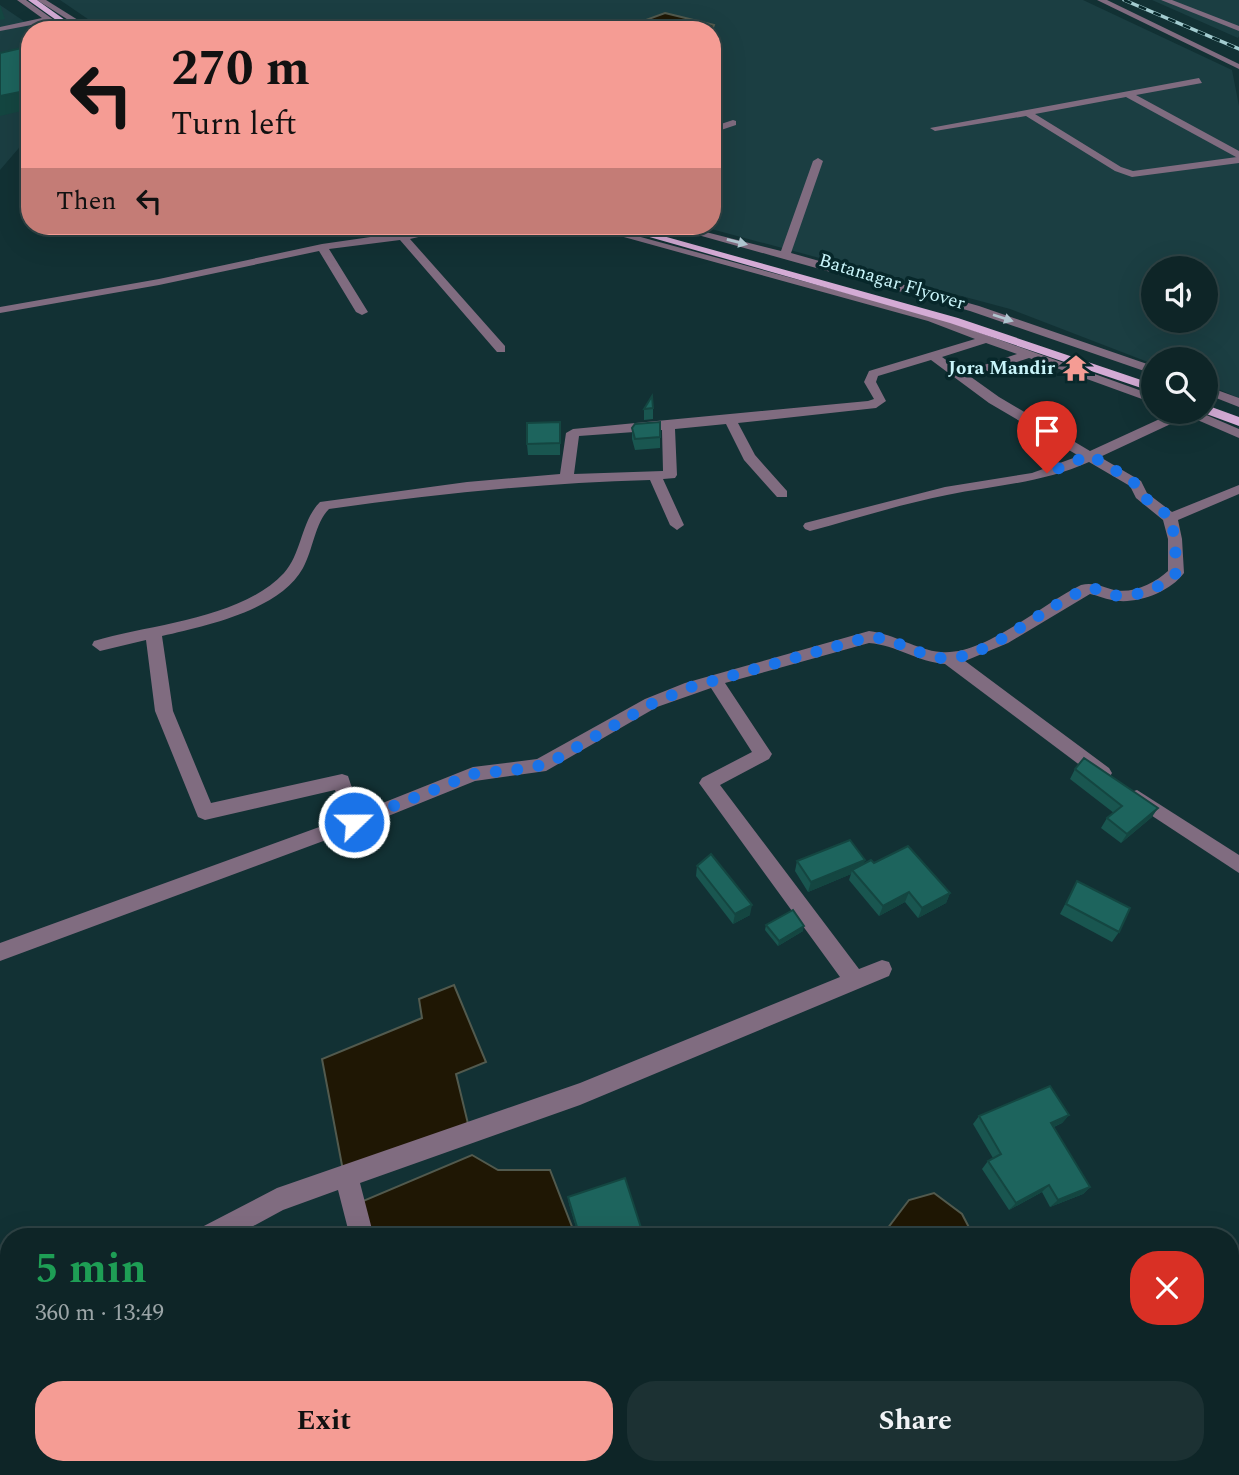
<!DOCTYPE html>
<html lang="en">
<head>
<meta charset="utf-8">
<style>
	:root { --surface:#0e2527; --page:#1c3133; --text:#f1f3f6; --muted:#9ba5a7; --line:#2e4244; --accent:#f59c94 }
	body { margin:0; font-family:Spectral,serif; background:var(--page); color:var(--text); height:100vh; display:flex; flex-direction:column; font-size:26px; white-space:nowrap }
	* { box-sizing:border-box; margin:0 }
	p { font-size:23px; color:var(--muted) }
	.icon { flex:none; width:38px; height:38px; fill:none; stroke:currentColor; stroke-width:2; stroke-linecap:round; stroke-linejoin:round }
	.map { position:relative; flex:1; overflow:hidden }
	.sheet { position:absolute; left:0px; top:1228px; width:1239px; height:247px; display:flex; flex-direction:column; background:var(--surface); border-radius:28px 28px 0 0; box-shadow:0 7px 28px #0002,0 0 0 2px var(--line) }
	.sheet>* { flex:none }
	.top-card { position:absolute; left:21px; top:21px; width:700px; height:214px; border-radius:28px; box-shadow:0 7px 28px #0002,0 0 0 2px var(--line); background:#f59c94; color:#111; overflow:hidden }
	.buttons { position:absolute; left:1141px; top:256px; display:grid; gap:14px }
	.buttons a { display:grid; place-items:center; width:77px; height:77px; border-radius:50%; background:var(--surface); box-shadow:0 7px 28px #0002,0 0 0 2px var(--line); font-size:35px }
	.pin { position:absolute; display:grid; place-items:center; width:60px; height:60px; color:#fff; margin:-72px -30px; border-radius:50% 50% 50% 0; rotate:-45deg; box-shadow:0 0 7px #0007 }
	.pin .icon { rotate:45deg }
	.me { position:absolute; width:77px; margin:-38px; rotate:68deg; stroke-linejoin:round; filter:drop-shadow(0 0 5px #0008) }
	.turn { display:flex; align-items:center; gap:24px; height:147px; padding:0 35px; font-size:32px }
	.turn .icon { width:91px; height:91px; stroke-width:2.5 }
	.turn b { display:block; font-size:49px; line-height:60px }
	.then { display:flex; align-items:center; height:66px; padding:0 35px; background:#0003; gap:14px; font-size:26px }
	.round { display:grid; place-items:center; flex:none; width:74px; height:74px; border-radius:28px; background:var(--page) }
	.headline { display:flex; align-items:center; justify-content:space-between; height:119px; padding:0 35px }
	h1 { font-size:42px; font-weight:700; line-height:52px; color:#1e9e55 }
	.button { display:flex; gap:14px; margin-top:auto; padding:14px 35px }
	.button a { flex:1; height:80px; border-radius:28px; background:var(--accent); color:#111; font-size:28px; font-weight:700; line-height:80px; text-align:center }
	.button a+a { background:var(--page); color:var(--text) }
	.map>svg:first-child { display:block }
	.built { fill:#1b3e42; fill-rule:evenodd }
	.water { fill:#1f1704; stroke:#525a4e; stroke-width:2 }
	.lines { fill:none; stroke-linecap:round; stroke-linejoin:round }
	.minor { fill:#806c80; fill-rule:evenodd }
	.major { fill:#d4abd5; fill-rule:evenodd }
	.rail-casing { stroke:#a3ccd0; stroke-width:3.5 }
	.rail { stroke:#07272a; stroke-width:2.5; stroke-dasharray:8; stroke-linecap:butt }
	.wall { fill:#195650 }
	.shaded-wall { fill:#144641 }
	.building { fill:#1d645d; stroke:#144641; stroke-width:2 }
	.oneway { fill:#afc5cf }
	.route { stroke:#1a73e8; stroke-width:12; stroke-dasharray:0 21.6 }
	.labels { text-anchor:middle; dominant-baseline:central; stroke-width:7; stroke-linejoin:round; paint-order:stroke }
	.far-street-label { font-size:19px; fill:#c9f5fa; stroke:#07272a }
	.far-poi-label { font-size:19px; font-weight:bold; fill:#c9f5fa; stroke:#07272a; text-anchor:end }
</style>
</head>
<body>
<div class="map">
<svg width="1239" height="1475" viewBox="0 0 1239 1475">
	<rect width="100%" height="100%" fill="#123134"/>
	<g class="built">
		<path d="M60 0H1083L1232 70 1239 106V398L1206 384V359H1153V364L1010 309 700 226H712V30H104ZM1153 268H1206V320H1153Z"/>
		<path d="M1152 0H1239V36L1238 38Z"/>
		<path d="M0 5 37 30H30V135L0 170Z"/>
	</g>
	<g class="water">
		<path d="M665 13 714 25 712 30H647L643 21Z"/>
		<path d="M454 985 486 1062 456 1074 470 1132 344 1176 322 1059 422 1018 419 999Z"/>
		<path d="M472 1155 498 1170H550L576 1237H370L363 1201Z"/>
		<path d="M934 1193 962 1214 974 1237H881L909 1200Z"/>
		<path d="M1230 1277 1239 1289V1475H978L971 1467 1230 1466Z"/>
	</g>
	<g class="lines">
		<g class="minor">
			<path d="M17 0H26L68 30H59L47 22 0 31V27L42 18Z"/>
			<path d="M37 0H46L94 30H84Z"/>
			<path d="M1097 0H1107L1239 64V69Z"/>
			<path d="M1161 0H1172L1239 26V31Z"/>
			<path d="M1199 78 1202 83 1136 95 1239 151V163L1132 177 1115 171 1026 116 935 131 930 128ZM1126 97 1236 157H1237L1133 171 1121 167 1035 114Z"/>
			<path d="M733 120 736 121V125L712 133V127Z"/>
			<path d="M818 158 823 161 791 253 979 306 1153 366V374L970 311 666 226H682L781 251 813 161Z"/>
			<path d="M447 226H465L410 239 505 346V352H497L400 240 329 249 368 312 362 315 356 312 319 251 159 285 0 313V307L159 279 322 244Z"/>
			<path d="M584 226H600L936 317 1153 395V403L1029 358 971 377 999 397 1090 451 1164 417 1166 411H1197L1239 429V438L1179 412 1175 422 1100 457 1141 481 1147 493 1172 512 1239 485V494L1178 520 1182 539 1184 573C1169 593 1135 605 1112 600 1104 599 1097 595 1090 594L1008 643 965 661 1109 768 1112 773 1109 778H1097L945 664C918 662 896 645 869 643L725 683 772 754 769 759 720 785 859 969 882 960 889 962 892 969 889 976 580 1105 360 1183 374 1237H350L338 1190 283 1210 233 1237H197L200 1228 277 1188 580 1083 840 977 699 783 702 778 752 752 711 688 657 707 546 771 475 781 361 827 0 961V943L344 818 335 790 205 820 198 817 155 711 146 640 100 651 92 645 94 641C152 624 241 619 284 573 302 553 301 521 320 502L467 482 560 474 566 433 573 429 868 401 874 399 864 382 869 371 975 339 928 321ZM986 343 1017 354 963 372 942 357ZM931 360 989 403 1079 456 1032 473 945 487 805 523 803 526 805 529 810 531C855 519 901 504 947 495 995 485 1043 483 1089 462L1130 486 1136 498 1163 520 1168 539V571C1155 583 1133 594 1114 590 1102 587 1094 582 1081 585 1042 604 984 656 941 652 916 650 895 634 869 631L685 683 645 699 537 759 473 767 360 812 348 776 342 774 211 803 173 711 162 636C206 626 280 610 303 568 313 550 315 523 329 509 436 494 542 483 650 480L670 525 677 530 684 525 663 479 675 478 677 475 675 429 726 424 744 460 777 497H787V491L755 455 738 423 876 408 886 401 876 382 878 376ZM662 430 663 471 574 474 579 436Z"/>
			<path d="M1206 386 1239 398V407L1206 394Z"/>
			<path d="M1137 790 1239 855V873L1131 802 1128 797 1131 792Z"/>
			<path d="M9 1364V1393L0 1396V1368Z"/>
		</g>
		<g class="major">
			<path d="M28 0H37L79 30H70Z"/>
			<path d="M611 226H627L958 318 1153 384V392L950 323Z"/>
			<path d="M1206 405 1239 417V426L1201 412 1206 411Z"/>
		</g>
		<defs>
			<path id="rail" d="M1124 0 1239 49"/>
		</defs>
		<use href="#rail" class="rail-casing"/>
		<use href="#rail" class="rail"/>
	</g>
	<g class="wall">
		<path d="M653 408V419L644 420V409Z"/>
		<path d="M632 428 660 437V448L635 450 632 439Z"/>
		<path d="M560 433V455H528L527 444Z"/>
		<path d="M1075 769 1152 817 1121 843 1101 828 1107 818 1114 813 1070 779Z"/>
		<path d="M865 860 863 864 874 863 950 893 946 903 918 918 905 902 879 916 849 880 851 874 808 892 795 871 797 861Z"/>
		<path d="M697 866 750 915 733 924 696 876Z"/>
		<path d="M1077 881 1119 932 1112 942 1060 914Z"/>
		<path d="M766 925 803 931 778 946 765 930Z"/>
		<path d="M1069 1115 1062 1123 1054 1127 1090 1187 1083 1194 1050 1207 1042 1192 1009 1210 982 1169 988 1161 993 1158 973 1124 979 1116Z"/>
		<path d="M568 1197 644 1237H579L569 1204Z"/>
	</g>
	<g class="shaded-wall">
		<path d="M0 5 5 19 0 20Z"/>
		<path d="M30 90V109L0 116V96Z"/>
		<path d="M718 104 717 123 712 126V108Z"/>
		<path d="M1158 808 1152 817 1121 843 1127 834Z"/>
		<path d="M865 860 861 870H852L851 874 808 892 811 882Z"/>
		<path d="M909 892 905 902 879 916 883 906Z"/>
		<path d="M950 893 946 903 918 918 922 908Z"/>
		<path d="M752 905 750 915 733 924 735 914Z"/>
		<path d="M804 926 803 931 778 946 779 941Z"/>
		<path d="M1069 1115 1062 1123 1044 1131 1051 1123Z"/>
		<path d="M1049 1185 1042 1192 1009 1210 1016 1203Z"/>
		<path d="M1090 1187 1083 1194 1050 1207 1058 1200Z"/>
		<path d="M162 1466H179L165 1475H149Z"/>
		<path d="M410 1466H414L415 1472 408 1475H397Z"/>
	</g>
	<g class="building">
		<path d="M30 46V90L0 96V53Z"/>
		<path d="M712 102 718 104 712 108Z"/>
		<path d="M652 396 653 408 644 409Z"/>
		<path d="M560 422V443L527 444V423Z"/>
		<path d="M660 422V437L635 439 632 428 635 424Z"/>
		<path d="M1084 758 1158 808 1127 834 1107 818 1122 806 1075 769Z"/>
		<path d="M850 840 865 860 811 882 797 861Z"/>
		<path d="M908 846 950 893 922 908 909 892 883 906 852 870 871 860 874 863Z"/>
		<path d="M711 854 752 905 735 914 697 866Z"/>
		<path d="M1077 881 1130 908 1119 932 1066 904Z"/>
		<path d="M793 910 804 926 779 941 766 925Z"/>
		<path d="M1050 1086 1069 1115 1051 1123 1090 1187 1058 1200 1049 1185 1016 1203 988 1161 1001 1154 979 1116Z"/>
		<path d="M625 1178 644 1237H580L568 1197Z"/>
		<path d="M749 1229 752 1237H722Z"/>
		<path d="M42 1466H162L149 1475H36L35 1471Z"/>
		<path d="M342 1466H410L411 1469 397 1475H343Z"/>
		<path d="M676 1466H723L725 1475H661L677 1470Z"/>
	</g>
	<defs><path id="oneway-solid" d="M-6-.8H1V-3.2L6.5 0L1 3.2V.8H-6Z" transform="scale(1.75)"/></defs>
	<g class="oneway">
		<use href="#oneway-solid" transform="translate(737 242) rotate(14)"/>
		<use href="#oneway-solid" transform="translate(1003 318) rotate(18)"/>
	</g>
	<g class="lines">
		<path class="route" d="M354 822 473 774 531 768 551 762 651 704 691 687 869 637C898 637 923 661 952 658 993 654 1047 605 1086 589 1094 586 1104 593 1112 595 1132 599 1162 588 1176 573L1175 539 1170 517 1141 495 1133 481 1090 455 1047 473"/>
	</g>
	<defs>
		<symbol id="temple-bare" viewBox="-9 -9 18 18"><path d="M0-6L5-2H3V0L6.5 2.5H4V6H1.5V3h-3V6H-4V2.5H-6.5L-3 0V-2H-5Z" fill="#f59c94" stroke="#07272a" stroke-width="2.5" paint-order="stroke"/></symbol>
	</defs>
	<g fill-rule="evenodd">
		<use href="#temple-bare" x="1057" y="349" width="38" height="38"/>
	</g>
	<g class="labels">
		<g class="far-street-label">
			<text transform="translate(892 282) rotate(17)">Batanagar Flyover</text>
		</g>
		<g class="far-poi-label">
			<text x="1055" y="368">Jora Mandir</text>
		</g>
	</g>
</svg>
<div class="buttons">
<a><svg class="icon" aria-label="sound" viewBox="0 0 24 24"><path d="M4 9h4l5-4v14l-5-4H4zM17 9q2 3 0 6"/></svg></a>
<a><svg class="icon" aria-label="search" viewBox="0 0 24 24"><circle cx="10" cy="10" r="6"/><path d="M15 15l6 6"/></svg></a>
</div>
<div class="pin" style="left:1047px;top:473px;background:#d93025"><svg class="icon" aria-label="arrive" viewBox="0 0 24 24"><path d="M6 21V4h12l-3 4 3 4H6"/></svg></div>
<svg class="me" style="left:354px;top:822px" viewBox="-20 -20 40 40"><circle r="17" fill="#1a73e8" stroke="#fff" stroke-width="3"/><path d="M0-11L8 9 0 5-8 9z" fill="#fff"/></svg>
<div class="top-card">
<div class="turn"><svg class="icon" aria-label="left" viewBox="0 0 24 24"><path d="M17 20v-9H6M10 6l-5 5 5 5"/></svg><div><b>270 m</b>Turn left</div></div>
<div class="then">Then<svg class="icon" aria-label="left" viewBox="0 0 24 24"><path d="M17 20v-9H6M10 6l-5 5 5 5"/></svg></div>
</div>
<section class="sheet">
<div class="headline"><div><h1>5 min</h1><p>360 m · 13:49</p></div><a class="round" style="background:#d93025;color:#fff"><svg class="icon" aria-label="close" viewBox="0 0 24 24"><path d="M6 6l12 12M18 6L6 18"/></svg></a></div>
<div class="button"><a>Exit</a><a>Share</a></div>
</section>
</div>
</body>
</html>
